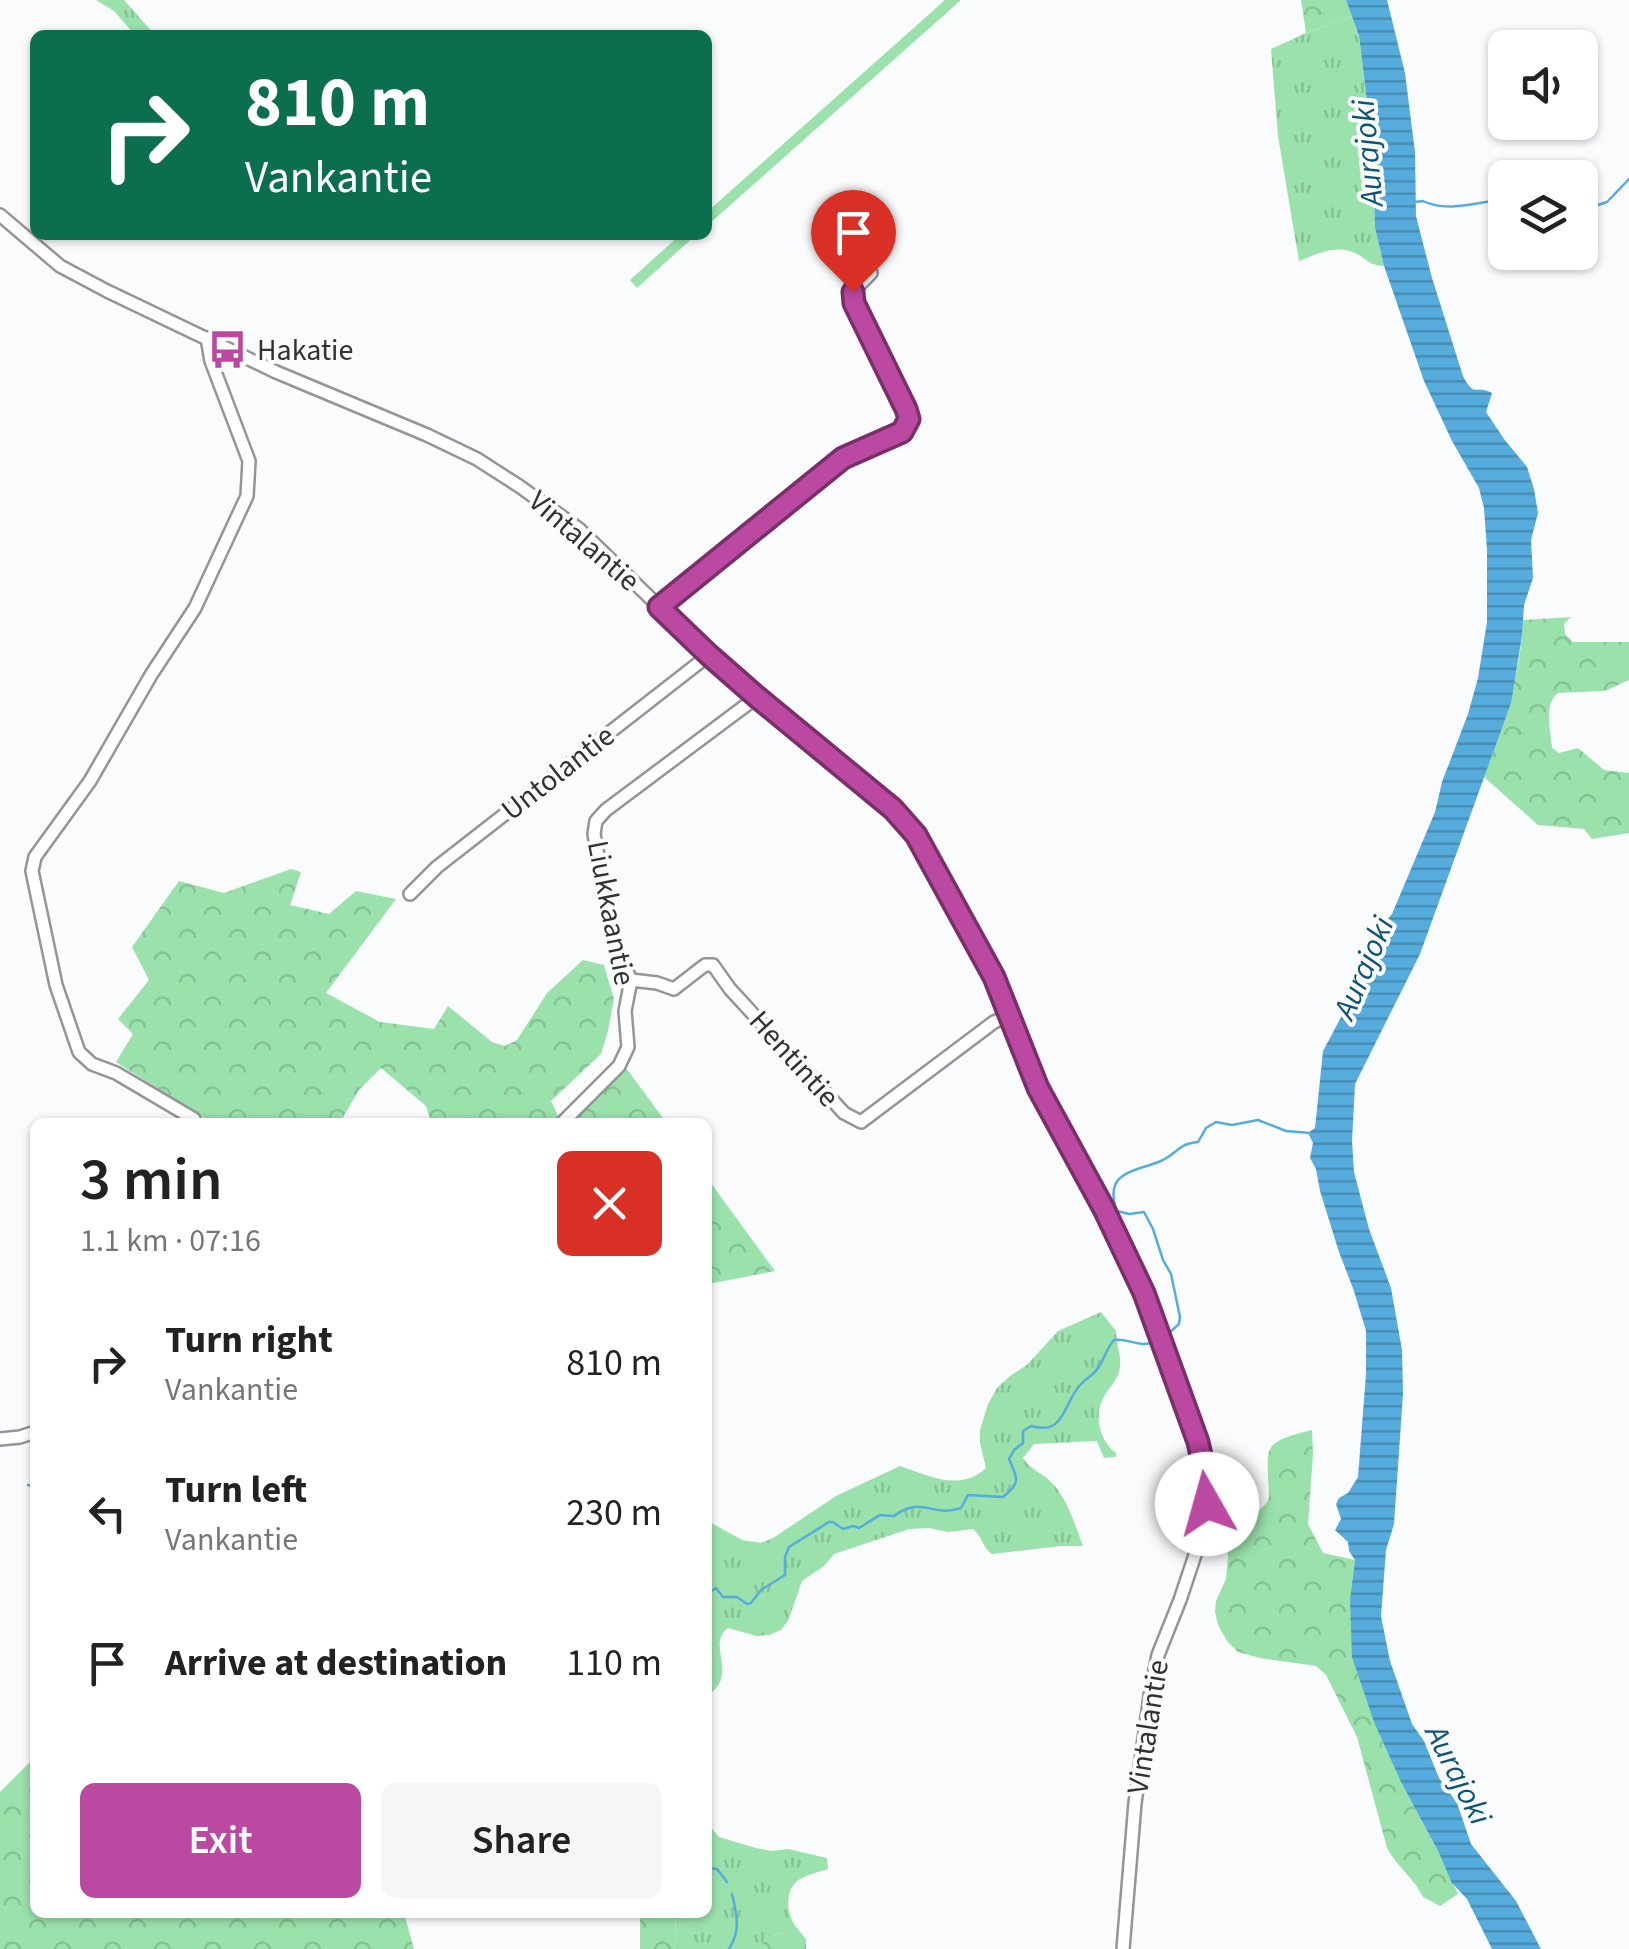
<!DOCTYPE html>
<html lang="en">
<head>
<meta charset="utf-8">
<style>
	:root { --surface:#fff; --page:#f6f6f6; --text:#222; --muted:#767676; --accent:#bb48a1 }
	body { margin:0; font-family:"Source Sans 3",sans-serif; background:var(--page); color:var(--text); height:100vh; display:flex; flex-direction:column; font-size:38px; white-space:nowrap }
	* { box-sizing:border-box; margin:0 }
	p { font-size:32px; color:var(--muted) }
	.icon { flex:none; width:55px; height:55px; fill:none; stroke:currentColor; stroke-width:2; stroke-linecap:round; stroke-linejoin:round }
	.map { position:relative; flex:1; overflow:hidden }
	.panel { position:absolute; left:30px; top:1118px; width:682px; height:800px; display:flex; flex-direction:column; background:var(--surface); border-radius:15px; box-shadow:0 2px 8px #0004 }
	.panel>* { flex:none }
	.hud { position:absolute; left:30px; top:30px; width:682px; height:210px; border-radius:15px; box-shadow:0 2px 8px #0004; background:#0b6e4f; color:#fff; overflow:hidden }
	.tools { position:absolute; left:1488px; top:30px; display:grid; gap:20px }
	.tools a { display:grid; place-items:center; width:110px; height:110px; border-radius:15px; background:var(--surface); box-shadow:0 2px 8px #0004; font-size:50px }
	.pin { position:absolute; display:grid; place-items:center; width:85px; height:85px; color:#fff; margin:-102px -42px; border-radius:50% 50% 50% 0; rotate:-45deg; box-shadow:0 0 10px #0007 }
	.pin .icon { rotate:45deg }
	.me { position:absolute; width:110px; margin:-55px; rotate:353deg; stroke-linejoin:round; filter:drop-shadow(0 0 8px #0008) }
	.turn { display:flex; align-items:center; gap:35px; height:210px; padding:0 50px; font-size:45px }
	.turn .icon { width:130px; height:130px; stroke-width:2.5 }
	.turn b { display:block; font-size:70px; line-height:85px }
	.round { display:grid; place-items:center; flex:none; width:105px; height:105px; border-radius:15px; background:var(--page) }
	.overview { display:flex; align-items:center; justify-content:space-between; height:170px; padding:0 50px }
	h1 { font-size:60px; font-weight:600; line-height:75px }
	.primary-button { display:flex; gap:20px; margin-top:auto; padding:20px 50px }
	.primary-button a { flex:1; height:115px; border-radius:15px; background:var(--accent); color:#fff; font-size:40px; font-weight:600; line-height:115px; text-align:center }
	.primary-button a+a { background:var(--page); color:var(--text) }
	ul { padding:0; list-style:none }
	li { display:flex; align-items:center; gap:30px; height:150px; padding:0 50px }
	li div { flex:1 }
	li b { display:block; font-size:38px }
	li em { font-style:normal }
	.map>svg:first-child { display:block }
	.grass { fill:url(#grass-tufts) }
	.forest { fill:url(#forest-crowns) }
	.water { fill:url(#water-rules) }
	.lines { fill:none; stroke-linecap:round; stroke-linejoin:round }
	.stream { stroke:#56acdc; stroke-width:2.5 }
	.minor-casing { stroke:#949596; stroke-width:16 }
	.minor { stroke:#fff; stroke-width:11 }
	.route-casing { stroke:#7a2f69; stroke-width:25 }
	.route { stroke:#bb48a1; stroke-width:18 }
	.labels { text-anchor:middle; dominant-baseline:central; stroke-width:8; stroke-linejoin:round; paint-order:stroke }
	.poi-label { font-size:30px; fill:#323233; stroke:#fafbfc; text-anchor:start }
	.street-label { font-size:30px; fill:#323233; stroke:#fafbfc }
	.water-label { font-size:32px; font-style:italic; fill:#0f5474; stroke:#fafbfc }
</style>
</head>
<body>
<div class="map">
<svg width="1629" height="1949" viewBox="0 0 1629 1949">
	<defs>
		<pattern id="grass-tufts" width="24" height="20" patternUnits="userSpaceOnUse" patternTransform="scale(2.5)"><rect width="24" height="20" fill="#9ae1ac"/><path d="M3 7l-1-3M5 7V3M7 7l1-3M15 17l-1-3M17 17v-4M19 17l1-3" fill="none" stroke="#85c294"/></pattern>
		<pattern id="forest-crowns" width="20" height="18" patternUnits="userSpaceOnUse" patternTransform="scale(2.5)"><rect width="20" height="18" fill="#9ae1ac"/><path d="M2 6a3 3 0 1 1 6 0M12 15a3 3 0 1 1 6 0" fill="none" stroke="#85c294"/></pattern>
		<pattern id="water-rules" width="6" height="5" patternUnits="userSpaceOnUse" patternTransform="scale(2.5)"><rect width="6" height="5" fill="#56acdc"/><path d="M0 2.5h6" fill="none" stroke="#488db3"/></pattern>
	</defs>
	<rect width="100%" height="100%" fill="#fafbfc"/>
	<g class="grass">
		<path d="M96 0H124L155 35H135L114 11Z"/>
		<path d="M1352 17 1359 36 1367 101 1364 127 1374 197 1375 228 1384 266C1367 265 1368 259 1355 253 1335 244 1317 254 1299 261L1278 136 1271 49 1306 33Z"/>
		<path d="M1101 1312 1116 1331C1116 1346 1123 1357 1119 1372 1115 1384 1106 1390 1102 1401 1094 1418 1101 1443 1116 1453V1457L1104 1458 1097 1441 1034 1444 1023 1458C1030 1470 1045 1474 1054 1485 1069 1503 1075 1525 1083 1546H1061L992 1554C983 1549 983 1537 973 1529L948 1532 929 1528 909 1529 834 1554 824 1566 802 1581 788 1621 781 1630 769 1635 757 1636 728 1628C709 1642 730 1664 719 1684 718 1687 710 1694 708 1696V1521L742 1540 761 1543 773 1538 836 1496 900 1466C929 1476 960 1492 986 1468L980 1443V1430L988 1404 997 1388 1010 1376 1027 1365 1058 1331Z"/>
		<path d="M708 1824 719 1837 756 1848 772 1851 788 1849 827 1858 828 1869C819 1872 805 1875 797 1881 784 1893 787 1915 796 1927L788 1932 772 1935 764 1945 766 1949H674L676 1938 675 1913 708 1912Z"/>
	</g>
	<g class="forest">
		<path d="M945 0H961L708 225V211Z"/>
		<path d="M1301 0H1346L1352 17 1306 33Z"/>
		<path d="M680 235H696L637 288 630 280Z"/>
		<path d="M1571 617 1564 624 1565 634 1573 642H1629V680L1605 691 1558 693C1543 704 1551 731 1552 748L1559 753 1578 748 1604 770 1629 773V833L1592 839 1584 829 1538 825 1484 777C1502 726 1521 675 1523 620Z"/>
		<path d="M291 869 301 872 290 905 329 914 356 891 396 899 326 993 380 1022 434 1029 448 1006 492 1042 505 1046 517 1040 547 993 583 960 604 965 614 999 608 1031 601 1054 551 1101 561 1122H431L426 1106 381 1068 359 1090 342 1119 345 1122H210L116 1062 133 1034 118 1019 149 980 132 947 179 881 224 893Z"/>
		<path d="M626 1068 666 1122H573Z"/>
		<path d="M708 1179 775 1271 708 1284Z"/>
		<path d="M1312 1430 1313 1454 1308 1524 1323 1553 1355 1560 1350 1599 1402 1784 1438 1851 1458 1894 1440 1906 1423 1897C1415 1879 1397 1867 1387 1848L1357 1737 1326 1675 1316 1666 1260 1658 1238 1652 1227 1641 1218 1625 1215 1612 1216 1601 1226 1579 1230 1531C1244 1521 1261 1514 1269 1498 1268 1447 1258 1443 1312 1430Z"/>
		<path d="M35 1757V1912L404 1913 414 1949H0V1792Z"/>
		<path d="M640 1913H675L676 1938 674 1949H640Z"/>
		<path d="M796 1927 806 1939V1949H766L762 1942 766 1936 784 1933Z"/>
	</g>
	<path class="water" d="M1346 0H1387L1405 73 1415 152 1416 216 1432 278 1463 376C1475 399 1475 384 1492 393L1486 412 1504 439 1527 467 1534 489 1538 513 1531 540 1533 578 1524 605 1522 636 1511 703 1420 954 1355 1084 1352 1141 1354 1172 1369 1229 1391 1288 1402 1350 1403 1394 1394 1524 1386 1550 1381 1616 1390 1661 1412 1724 1424 1741 1439 1778 1457 1803 1471 1844 1516 1901 1541 1949H1492L1467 1899 1452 1883 1438 1851 1402 1784 1374 1722 1352 1657 1350 1599 1355 1560 1349 1551 1348 1542 1335 1530 1341 1519 1336 1504 1339 1498 1348 1493 1358 1477 1366 1374V1331L1354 1291 1339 1252 1320 1191 1316 1169 1310 1158 1313 1143 1308 1133 1315 1128 1323 1051 1361 980 1376 945 1380 927 1392 914 1435 812 1442 782 1468 714 1478 678 1487 622V550L1484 508 1479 488 1452 441 1424 381 1384 266 1375 228 1374 197 1364 127 1367 101 1359 36Z"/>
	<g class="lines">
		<g class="stream">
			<path d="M1414 202 1423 201C1447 213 1478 202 1505 199"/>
			<path d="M1580 211 1607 202 1629 179"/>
			<path d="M1170 1332 1179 1324 1180 1317 1171 1274 1163 1260 1153 1229 1144 1212 1129 1214 1117 1211C1102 1170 1137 1172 1163 1160 1179 1152 1178 1144 1198 1142L1206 1128 1216 1122 1232 1125 1258 1120 1286 1131 1310 1133"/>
			<path d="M28 1485 35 1487"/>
			<path d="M708 1599 710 1592 716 1588 723 1597H737L747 1604 751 1603 761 1590 785 1575V1557L789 1547 829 1522H833L843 1529 853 1526 859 1528 880 1515 894 1516C922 1495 932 1518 961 1508L968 1495 1003 1497C1022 1482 1017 1478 1009 1459L1014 1450 1023 1443V1431L1031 1426C1065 1436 1063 1404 1080 1385 1086 1378 1093 1376 1098 1368 1104 1359 1107 1348 1114 1340 1129 1338 1139 1348 1154 1342"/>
			<path d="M708 1868 717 1869 727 1882"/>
			<path d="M729 1949C741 1930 737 1915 732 1894"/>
		</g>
		<defs>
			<g id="minor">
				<path d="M0 215 60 266 107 291 276 372 427 435 477 459 519 486 579 529 709 655 893 809 916 835 969 928 994 977 1039 1088 1125 1250 1159 1330 1198 1441 1206 1478 1207 1504 1204 1528 1180 1600 1158 1655 1151 1689 1135 1803 1123 1949"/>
				<path d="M659 607 843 458 902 432 909 419 907 409 852 299 855 289 871 273"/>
				<path d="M410 894 437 867 709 655"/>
				<path d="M631 980 657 983 674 989 705 965H713L730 989 844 1113 861 1122 994 1022 1009 1016"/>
				<path d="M193 1122 194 1119 116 1073 92 1064 79 1052 56 985 32 871 35 857 90 781 151 675 195 608 247 496 249 461 211 361 207 338"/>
				<path d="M563 1122 619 1066 628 1047 625 1011 631 980 615 946 594 834 596 821 606 810 757 697"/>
				<path d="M0 1439 20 1437 35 1432"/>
			</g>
		</defs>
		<use href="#minor" class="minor-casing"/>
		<use href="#minor" class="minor"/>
	</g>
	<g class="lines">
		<defs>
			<path id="route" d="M853 292 854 303 906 409 909 419 902 432 843 458 659 607 709 655 757 697 893 809 916 835 994 977 1038 1088 1104 1209 1144 1293 1198 1442 1206 1478 1207 1504"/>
		</defs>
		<use href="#route" class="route-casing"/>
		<use href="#route" class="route"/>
	</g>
	<defs>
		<symbol id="bus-bare" viewBox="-9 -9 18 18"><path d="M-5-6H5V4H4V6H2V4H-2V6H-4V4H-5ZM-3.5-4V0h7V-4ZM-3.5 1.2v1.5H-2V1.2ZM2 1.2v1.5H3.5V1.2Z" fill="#bb48a1" stroke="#fafbfc" stroke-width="2.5" paint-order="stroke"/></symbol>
	</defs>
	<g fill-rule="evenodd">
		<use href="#bus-bare" x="200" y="322" width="55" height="55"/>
	</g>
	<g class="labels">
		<g class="poi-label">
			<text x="257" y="350">Hakatie</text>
		</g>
		<g class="street-label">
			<text transform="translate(584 541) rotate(41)">Vintalantie</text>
			<text transform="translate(558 773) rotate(-38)">Untolantie</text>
			<text transform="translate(611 913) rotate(79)">Liukkaantie</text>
			<text transform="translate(794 1059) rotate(48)">Hentintie</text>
			<text transform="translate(1148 1727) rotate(-81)">Vintalantie</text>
		</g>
		<g class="water-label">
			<text transform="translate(1368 153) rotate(-95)">Aurajoki</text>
			<text transform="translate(1364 968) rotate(-67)">Aurajoki</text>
			<text transform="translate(1458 1775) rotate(63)">Aurajoki</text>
		</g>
	</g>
</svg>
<div class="tools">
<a><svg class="icon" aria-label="sound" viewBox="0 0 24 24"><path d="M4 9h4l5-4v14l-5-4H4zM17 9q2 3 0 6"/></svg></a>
<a><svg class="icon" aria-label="layers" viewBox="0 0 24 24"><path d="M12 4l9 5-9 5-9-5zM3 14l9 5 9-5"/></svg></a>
</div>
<div class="pin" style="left:853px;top:292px;background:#d93025"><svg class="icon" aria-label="arrive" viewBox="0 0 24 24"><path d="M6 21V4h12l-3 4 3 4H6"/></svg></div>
<svg class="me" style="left:1207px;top:1504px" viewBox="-20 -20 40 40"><circle r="19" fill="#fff"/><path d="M0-13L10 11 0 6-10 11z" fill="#bb48a1"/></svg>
<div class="hud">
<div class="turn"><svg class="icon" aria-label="right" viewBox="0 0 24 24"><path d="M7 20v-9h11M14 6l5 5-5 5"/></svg><div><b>810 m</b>Vankantie</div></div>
</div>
<section class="panel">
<div class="overview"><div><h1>3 min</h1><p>1.1 km · 07:16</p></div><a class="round" style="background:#d93025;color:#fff"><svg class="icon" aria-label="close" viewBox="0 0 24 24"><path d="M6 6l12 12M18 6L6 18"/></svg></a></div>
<ul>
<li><svg class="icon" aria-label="right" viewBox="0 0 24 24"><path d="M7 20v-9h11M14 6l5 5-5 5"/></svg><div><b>Turn right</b><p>Vankantie</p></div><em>810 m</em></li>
<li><svg class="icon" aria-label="left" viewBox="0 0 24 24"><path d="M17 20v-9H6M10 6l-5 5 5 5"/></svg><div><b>Turn left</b><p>Vankantie</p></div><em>230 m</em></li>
<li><svg class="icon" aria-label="arrive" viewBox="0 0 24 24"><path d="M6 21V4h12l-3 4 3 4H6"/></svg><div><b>Arrive at destination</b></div><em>110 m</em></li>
</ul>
<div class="primary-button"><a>Exit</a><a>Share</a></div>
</section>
</div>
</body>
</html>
